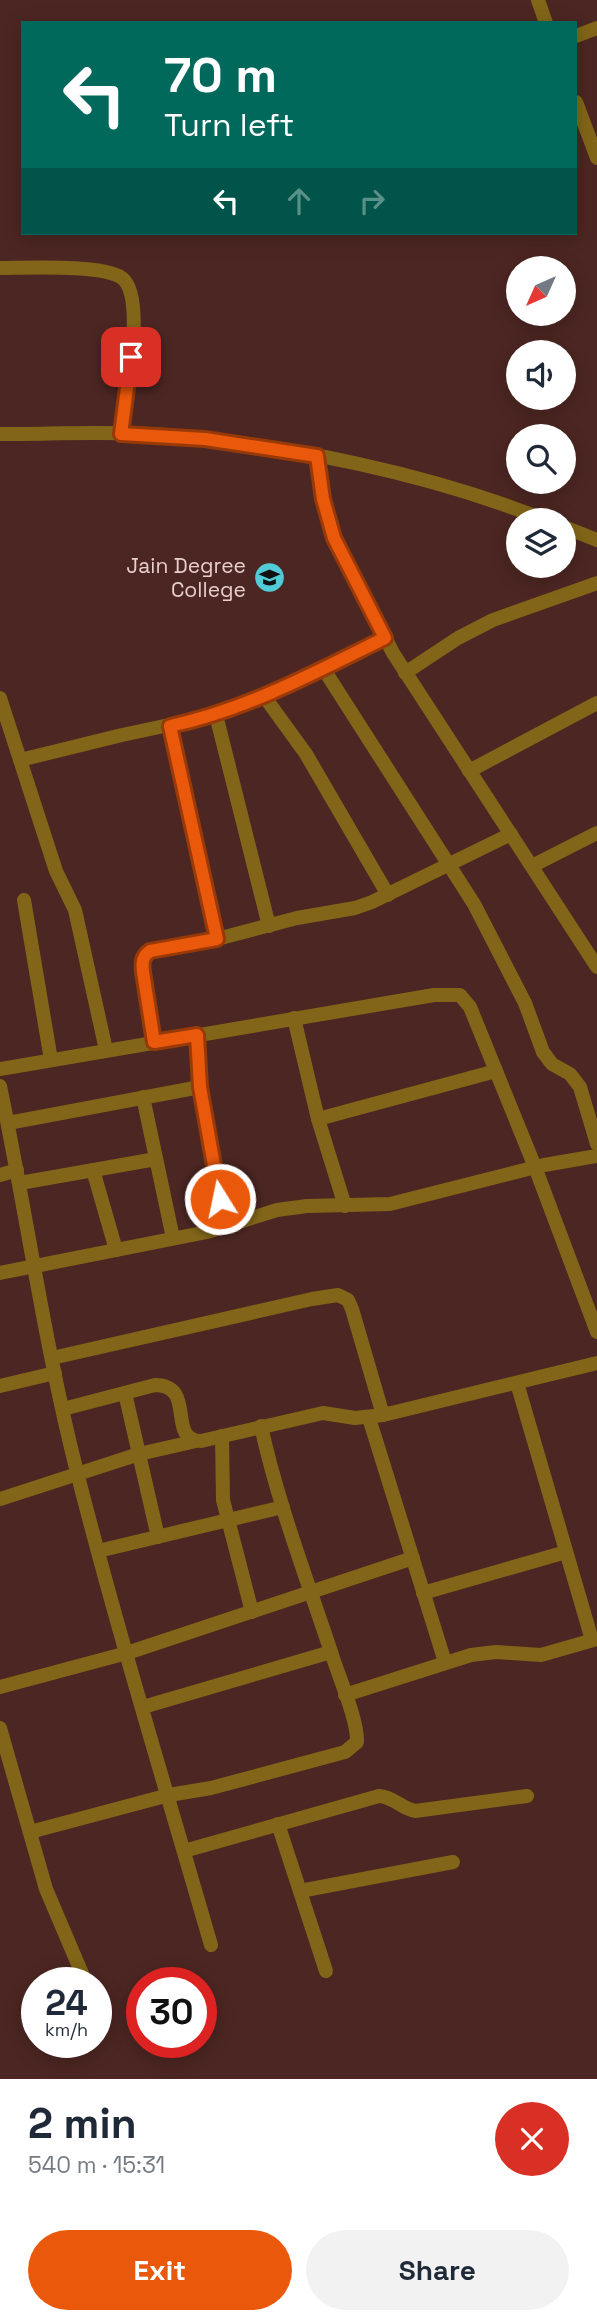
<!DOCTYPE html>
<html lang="en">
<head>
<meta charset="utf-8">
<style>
	:root { --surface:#fff; --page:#f2f2f3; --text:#1f2937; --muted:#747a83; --accent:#ea580c }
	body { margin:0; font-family:"Space Grotesk",sans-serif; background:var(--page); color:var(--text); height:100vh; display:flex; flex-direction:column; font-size:26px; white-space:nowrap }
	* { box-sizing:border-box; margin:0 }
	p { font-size:23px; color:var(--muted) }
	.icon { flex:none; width:38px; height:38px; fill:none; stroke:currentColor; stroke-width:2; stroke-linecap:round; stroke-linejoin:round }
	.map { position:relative; height:2079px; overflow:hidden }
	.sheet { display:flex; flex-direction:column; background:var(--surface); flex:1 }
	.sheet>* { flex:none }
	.top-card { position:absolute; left:21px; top:21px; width:556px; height:214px; border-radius:0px; box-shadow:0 4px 18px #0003; background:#00695c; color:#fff; overflow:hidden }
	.needle { width:46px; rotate:225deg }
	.fabs { position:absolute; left:506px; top:256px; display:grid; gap:14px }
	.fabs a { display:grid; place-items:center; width:70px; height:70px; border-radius:50%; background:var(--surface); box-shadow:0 4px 18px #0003; font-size:35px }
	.speed { position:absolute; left:21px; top:1967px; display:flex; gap:14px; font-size:35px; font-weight:700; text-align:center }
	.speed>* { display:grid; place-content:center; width:91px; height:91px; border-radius:50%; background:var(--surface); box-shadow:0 4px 18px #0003; line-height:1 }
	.speed small { font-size:18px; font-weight:400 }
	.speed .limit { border:10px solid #d22; background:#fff; color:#111 }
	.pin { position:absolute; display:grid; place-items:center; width:60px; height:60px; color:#fff; margin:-30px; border-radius:14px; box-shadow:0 4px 10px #0006 }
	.me { position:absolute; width:77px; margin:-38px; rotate:350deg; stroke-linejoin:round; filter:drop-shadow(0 0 5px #0008) }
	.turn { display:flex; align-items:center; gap:24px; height:147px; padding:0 28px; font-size:32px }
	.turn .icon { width:91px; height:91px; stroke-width:2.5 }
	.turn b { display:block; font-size:49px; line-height:60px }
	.lanes { display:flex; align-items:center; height:66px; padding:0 28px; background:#0003; justify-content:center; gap:35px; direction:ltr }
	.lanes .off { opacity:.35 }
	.round { display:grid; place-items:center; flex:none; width:74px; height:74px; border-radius:37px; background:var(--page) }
	.headline { display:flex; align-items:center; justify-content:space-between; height:119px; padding:0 28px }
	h1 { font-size:42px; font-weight:800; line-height:52px }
	.action { display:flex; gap:14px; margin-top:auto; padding:14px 28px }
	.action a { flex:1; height:80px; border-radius:42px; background:var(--accent); color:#fff; font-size:28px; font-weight:800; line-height:80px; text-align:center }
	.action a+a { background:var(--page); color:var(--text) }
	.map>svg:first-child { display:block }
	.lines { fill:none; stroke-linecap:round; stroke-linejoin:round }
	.street { stroke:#826518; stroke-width:14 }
	.route-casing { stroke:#983908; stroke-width:18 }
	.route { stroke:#ea580c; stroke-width:12 }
	.labels { text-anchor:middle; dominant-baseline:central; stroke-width:7; stroke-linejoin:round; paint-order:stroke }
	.poi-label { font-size:21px; fill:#e9cfcc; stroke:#4c2622; text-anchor:end }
</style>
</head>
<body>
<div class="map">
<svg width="597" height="2079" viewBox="0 0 597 2079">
	<rect width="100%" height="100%" fill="#4c2622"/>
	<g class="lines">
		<g class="street">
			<path d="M538 0 546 23"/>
			<path d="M576 36 597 28"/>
			<path d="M576 102 597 158"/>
			<path d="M0 268C25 268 104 264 122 278 147 297 125 403 121 434"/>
			<path d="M0 434C55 434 111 431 166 435 290 445 430 474 545 520"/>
			<path d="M317 456 323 499 334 538 393 653 597 967"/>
			<path d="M564 527 597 540"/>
			<path d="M323 668 474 904 525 1003 543 1052 552 1064 570 1074 580 1087 597 1144"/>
			<path d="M405 673 458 638 493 620 597 583"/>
			<path d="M264 696 306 754 388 895"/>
			<path d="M0 698 56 871 75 910 106 1050"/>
			<path d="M216 715 269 926"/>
			<path d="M170 726 217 939"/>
			<path d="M20 760 122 735 216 715 264 696 385 638"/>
			<path d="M469 771 597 703"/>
			<path d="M532 866 597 833"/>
			<path d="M24 900 51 1060"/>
			<path d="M294 1018 318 1119 345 1206"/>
			<path d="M197 1035 200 1087 225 1227"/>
			<path d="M154 1042 142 961 144 955 150 951 217 939 297 918 355 908 372 902 511 834"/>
			<path d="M0 1069 434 995H460L470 1007 535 1167 597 1332"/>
			<path d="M0 1086C27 1216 45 1348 78 1476 118 1633 166 1789 211 1945"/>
			<path d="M143 1097 173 1238"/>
			<path d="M318 1119 496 1071"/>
			<path d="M8 1123 200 1087"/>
			<path d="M93 1170 116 1250"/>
			<path d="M0 1175 17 1170"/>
			<path d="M20 1183 156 1159"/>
			<path d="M0 1273 207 1232 277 1210 307 1206 390 1204 544 1165 597 1156"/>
			<path d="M52 1358 312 1299 338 1295 348 1300 352 1309 383 1415"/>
			<path d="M517 1383 592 1640"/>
			<path d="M0 1386 55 1373"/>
			<path d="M125 1393 158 1537"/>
			<path d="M63 1409 155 1385C197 1385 166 1440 201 1441L323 1413 355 1418 383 1415 597 1363"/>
			<path d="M369 1418 445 1662"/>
			<path d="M222 1436 223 1500 252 1612"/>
			<path d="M0 1499 139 1454 196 1441"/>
			<path d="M98 1551 283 1507"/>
			<path d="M423 1593 566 1552"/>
			<path d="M0 1687 127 1653 413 1558"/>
			<path d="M345 1695 471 1655 496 1652 541 1655 597 1639"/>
			<path d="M143 1707 331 1652"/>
			<path d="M0 1728 46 1889 86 1983"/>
			<path d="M278 1824 326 1971"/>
			<path d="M30 1832 169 1795 211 1788 345 1752 357 1742C358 1721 339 1677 332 1655 307 1579 278 1504 261 1426"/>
			<path d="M184 1851 379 1796C394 1797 401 1808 415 1811L527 1796"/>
			<path d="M300 1891 453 1862"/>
		</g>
	</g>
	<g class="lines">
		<defs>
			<path id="route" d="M131 357 121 434 205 439 317 456 323 499 334 538 385 638C314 673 248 709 170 726L217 939 150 951C142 957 142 962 143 972L154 1042 197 1035 200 1087 220 1199"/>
		</defs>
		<use href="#route" class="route-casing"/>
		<use href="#route" class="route"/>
	</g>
	<defs>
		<symbol id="university-disc" viewBox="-11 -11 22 22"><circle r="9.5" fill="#52cbd9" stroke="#4c2622"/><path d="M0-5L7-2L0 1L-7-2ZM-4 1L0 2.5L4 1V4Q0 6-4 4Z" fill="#111"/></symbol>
	</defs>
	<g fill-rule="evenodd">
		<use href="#university-disc" x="252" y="560" width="35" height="35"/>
	</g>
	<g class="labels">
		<g class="poi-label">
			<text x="246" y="565">Jain Degree<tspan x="246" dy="24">College</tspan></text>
		</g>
	</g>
</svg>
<div class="fabs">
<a><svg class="needle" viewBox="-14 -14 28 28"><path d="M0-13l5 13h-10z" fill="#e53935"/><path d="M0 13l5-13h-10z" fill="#747a83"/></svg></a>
<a><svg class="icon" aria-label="sound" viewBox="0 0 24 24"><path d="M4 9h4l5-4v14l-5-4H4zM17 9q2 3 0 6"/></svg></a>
<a><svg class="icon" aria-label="search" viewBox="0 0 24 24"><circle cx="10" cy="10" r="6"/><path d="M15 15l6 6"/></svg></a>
<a><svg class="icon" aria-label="layers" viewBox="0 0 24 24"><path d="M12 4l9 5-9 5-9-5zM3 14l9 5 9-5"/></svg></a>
</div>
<div class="speed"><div>24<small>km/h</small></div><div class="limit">30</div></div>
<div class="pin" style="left:131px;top:357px;background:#d93025"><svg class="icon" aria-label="arrive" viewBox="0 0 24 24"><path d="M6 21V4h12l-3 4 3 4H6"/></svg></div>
<svg class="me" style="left:220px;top:1199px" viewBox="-20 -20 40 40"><circle r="17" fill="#ea580c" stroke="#fff" stroke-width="3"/><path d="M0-11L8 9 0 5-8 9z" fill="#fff"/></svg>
<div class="top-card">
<div class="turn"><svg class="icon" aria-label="left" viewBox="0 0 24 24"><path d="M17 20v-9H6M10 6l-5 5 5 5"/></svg><div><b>70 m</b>Turn left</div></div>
<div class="lanes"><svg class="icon" aria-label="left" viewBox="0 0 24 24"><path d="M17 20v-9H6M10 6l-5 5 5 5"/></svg><svg class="icon off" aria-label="ahead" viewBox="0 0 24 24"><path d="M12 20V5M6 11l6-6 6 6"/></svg><svg class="icon off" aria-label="right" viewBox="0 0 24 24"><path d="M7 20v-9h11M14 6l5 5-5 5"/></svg></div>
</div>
</div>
<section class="sheet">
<div class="headline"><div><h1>2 min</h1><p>540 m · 15:31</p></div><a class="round" style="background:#d93025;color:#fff"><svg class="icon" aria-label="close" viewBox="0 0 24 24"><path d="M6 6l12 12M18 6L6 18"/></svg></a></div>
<div class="action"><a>Exit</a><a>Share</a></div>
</section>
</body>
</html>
